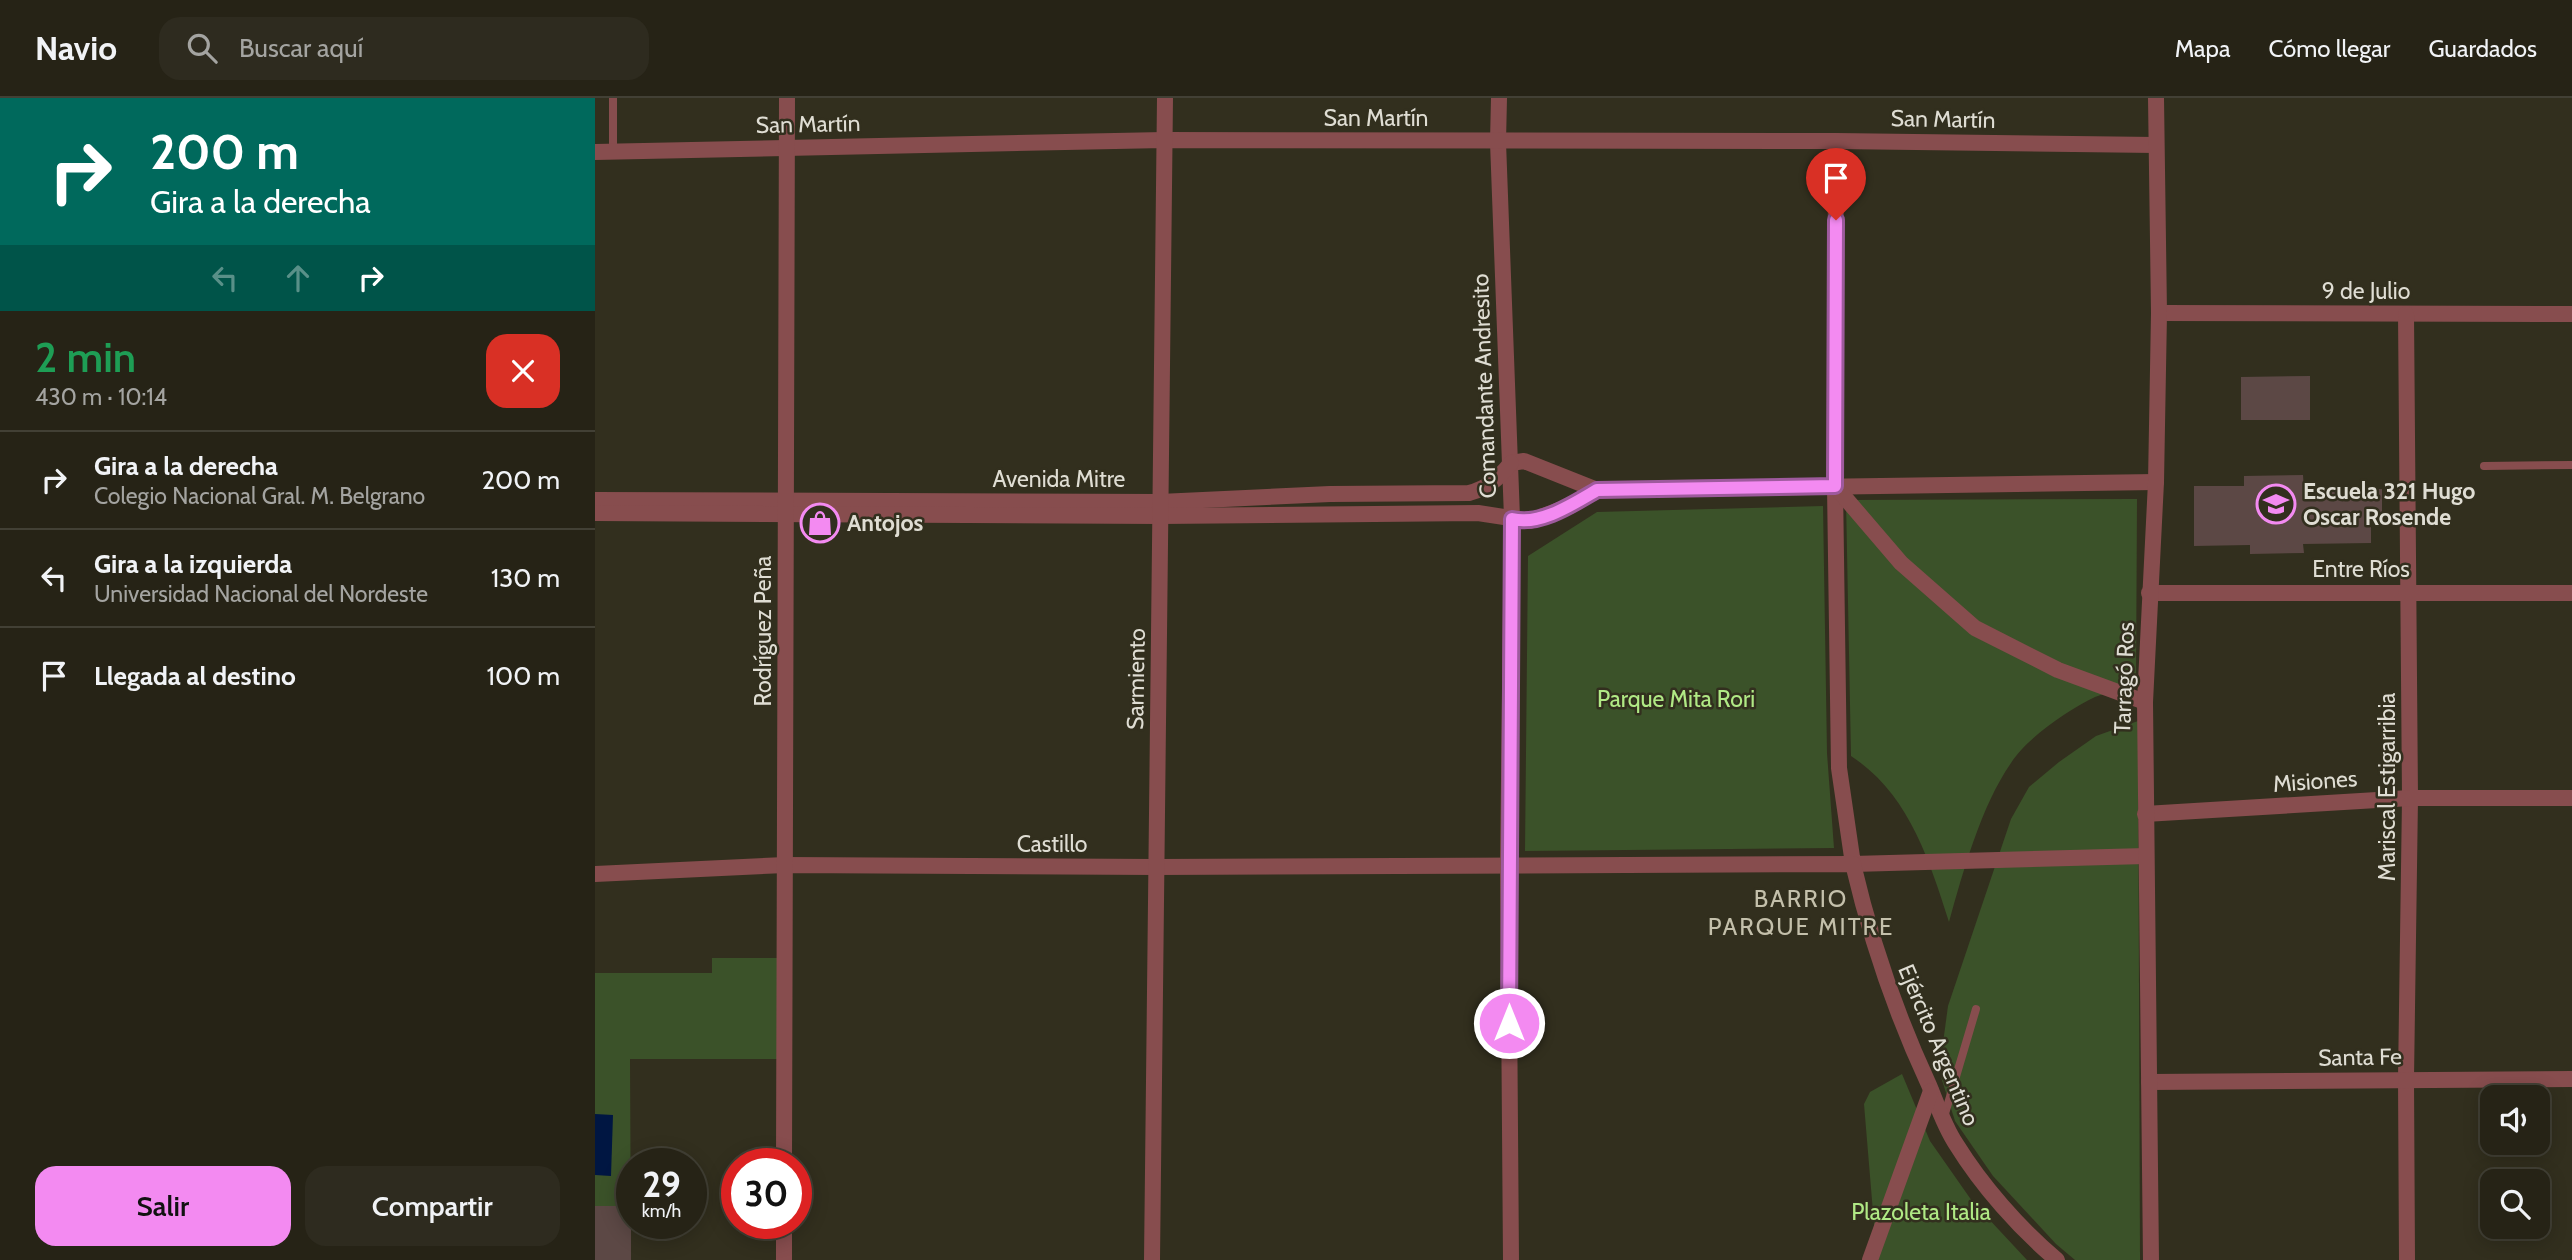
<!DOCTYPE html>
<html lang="es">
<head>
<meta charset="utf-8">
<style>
	:root { --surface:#262316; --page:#2e2b1f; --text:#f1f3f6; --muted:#a4a4a1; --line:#424035; --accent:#f38af1 }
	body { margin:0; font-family:Cabin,sans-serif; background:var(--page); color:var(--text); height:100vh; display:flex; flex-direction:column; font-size:26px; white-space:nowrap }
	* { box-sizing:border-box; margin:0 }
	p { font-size:23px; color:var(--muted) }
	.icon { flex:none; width:38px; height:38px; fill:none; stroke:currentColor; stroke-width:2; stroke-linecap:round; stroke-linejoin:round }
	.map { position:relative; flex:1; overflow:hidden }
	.side { display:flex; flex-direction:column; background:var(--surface); width:595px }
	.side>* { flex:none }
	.top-card { background:#00695c; color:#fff; overflow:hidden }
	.tools { position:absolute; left:1885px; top:987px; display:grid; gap:14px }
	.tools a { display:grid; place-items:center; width:70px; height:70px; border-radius:14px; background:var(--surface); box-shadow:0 4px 18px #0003,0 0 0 2px var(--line); font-size:35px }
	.speed { position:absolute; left:21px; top:1050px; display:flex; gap:14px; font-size:35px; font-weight:700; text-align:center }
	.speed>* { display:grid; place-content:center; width:91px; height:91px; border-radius:50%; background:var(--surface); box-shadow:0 4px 18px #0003,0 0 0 2px var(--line); line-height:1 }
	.speed small { font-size:18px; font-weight:400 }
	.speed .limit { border:10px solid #d22; background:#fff; color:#111 }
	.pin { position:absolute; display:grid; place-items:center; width:60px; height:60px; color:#fff; margin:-72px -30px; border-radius:50% 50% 50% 0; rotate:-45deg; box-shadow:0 0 7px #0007 }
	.pin .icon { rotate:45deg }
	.me { position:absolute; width:77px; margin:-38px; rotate:0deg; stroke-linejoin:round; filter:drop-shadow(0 0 5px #0008) }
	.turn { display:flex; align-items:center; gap:24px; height:147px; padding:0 35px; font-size:32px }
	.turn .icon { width:91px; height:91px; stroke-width:2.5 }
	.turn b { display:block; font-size:49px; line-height:60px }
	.lanes { display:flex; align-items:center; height:66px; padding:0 35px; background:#0003; justify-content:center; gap:35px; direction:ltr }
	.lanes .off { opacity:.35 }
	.round { display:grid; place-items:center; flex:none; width:74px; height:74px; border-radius:21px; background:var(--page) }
	.head { display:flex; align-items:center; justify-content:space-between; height:119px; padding:0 35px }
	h1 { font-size:42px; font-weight:600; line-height:52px; color:#1e9e55 }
	.button { display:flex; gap:14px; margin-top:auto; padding:14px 35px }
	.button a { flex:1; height:80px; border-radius:21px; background:var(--accent); color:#111; font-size:28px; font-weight:600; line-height:80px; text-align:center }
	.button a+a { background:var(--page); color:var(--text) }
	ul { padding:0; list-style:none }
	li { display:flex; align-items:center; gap:21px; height:98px; padding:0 35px; border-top:2px solid var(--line) }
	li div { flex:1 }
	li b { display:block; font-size:26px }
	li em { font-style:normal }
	header { display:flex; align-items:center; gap:42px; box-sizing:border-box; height:98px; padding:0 35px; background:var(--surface); border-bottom:2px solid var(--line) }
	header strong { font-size:33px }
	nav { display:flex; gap:38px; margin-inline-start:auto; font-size:24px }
	.search { width:490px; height:63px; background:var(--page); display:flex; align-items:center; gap:18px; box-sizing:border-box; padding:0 24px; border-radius:21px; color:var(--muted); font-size:26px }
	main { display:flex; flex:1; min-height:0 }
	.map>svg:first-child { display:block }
	.green { fill:#3b5229 }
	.water { fill:#001642 }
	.building { fill:#5c4845 }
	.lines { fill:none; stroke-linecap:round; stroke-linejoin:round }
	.lane { stroke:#874d4e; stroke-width:8 }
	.street { stroke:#874d4e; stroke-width:16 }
	.route-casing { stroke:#9e5a9d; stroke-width:18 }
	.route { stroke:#f38af1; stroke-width:12 }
	.labels { text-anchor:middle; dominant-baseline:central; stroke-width:5; stroke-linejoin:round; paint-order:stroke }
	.street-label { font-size:23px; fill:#dfddd3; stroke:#322f1e }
	.poi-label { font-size:23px; font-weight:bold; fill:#dfddd3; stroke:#322f1e; text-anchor:start }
	.park-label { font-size:23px; fill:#b0e985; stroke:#322f1e }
	.neighbourhood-label { font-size:24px; letter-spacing:2px; fill:#c4c0ab; stroke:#322f1e }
</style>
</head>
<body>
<header>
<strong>Navio</strong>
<div class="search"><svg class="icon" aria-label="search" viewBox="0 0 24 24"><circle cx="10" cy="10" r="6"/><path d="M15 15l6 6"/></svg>Buscar aquí</div>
<nav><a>Mapa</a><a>Cómo llegar</a><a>Guardados</a></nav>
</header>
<main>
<section class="side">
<div class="top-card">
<div class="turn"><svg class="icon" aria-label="right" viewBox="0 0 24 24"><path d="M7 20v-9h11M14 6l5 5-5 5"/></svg><div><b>200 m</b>Gira a la derecha</div></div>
<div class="lanes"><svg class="icon off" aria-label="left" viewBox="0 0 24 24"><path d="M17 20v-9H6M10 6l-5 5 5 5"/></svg><svg class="icon off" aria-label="ahead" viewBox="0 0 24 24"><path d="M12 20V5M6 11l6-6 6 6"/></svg><svg class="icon" aria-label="right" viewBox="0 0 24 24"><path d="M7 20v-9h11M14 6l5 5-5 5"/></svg></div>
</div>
<div class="head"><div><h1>2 min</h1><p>430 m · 10:14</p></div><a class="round" style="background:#d93025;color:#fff"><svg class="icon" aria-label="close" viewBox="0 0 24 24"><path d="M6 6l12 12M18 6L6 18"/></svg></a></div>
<ul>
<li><svg class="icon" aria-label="right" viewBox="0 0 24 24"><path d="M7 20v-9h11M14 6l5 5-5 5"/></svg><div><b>Gira a la derecha</b><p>Colegio Nacional Gral. M. Belgrano</p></div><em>200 m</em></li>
<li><svg class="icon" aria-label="left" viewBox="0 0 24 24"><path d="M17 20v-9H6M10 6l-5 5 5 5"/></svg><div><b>Gira a la izquierda</b><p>Universidad Nacional del Nordeste</p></div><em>130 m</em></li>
<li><svg class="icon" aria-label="arrive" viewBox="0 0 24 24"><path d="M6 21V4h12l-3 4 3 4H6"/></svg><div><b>Llegada al destino</b></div><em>100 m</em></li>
</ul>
<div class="button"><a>Salir</a><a>Compartir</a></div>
</section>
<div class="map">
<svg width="1977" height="1162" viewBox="0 0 1977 1162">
	<rect width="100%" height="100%" fill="#322f1e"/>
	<g class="green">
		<path d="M1542 401 1541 586C1528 591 1513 594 1500 599 1474 611 1432 640 1416 665 1386 708 1368 774 1354 824 1334 761 1313 695 1256 658L1251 402Z"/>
		<path d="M1228 408 1232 655 1239 750 930 753 933 458 1002 414Z"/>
		<path d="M1543 623 1545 1162H1480L1461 1146 1398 1078 1360 1023 1346 979 1348 945 1353 908 1416 721 1434 689 1464 664 1501 638Z"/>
		<path d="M117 860H184V961H35L36 1162H0V875H117Z"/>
		<path d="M1307 976 1335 1043 1377 1103 1432 1162H1282L1269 1006 1275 994Z"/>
	</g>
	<path class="water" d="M0 1016 18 1017 16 1078 0 1077Z"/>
	<g class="building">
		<path d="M1715 278V322H1646V279Z"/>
		<path d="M1708 377 1709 392 1787 391V422H1776V445L1708 446 1709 455 1655 456V447L1599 448V388H1649V378Z"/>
		<rect x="0" y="1108" width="36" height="54"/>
	</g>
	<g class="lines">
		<g class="lane">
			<path d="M18 54V0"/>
			<path d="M1889 368 1977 367"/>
			<path d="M1349 1019 1381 911"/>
		</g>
		<g class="street">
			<path d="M904 0 903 44 917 420 913 767 916 1162"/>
			<path d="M1241 43 1240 388 1244 670 1258 766 1551 758"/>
			<path d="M0 54 569 42 1241 43 1561 47"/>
			<path d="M1564 215 1977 216"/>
			<path d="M1811 216 1815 700 1811 981 1812 1162"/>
			<path d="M916 365 929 363 1002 392 1561 384"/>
			<path d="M1240 388 1306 465 1380 530 1463 572 1550 604"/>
			<path d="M0 402 565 404 735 396 874 395C893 390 903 381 916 365"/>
			<path d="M0 415 565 418 883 415 935 423 975 408 1002 392"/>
			<path d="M1554 495H1977"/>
			<path d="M1550 716 1815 700H1977"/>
			<path d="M0 776 190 767 561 769 1258 766C1276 843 1301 916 1334 987 1342 1006 1349 1028 1361 1046 1387 1088 1424 1130 1462 1162"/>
			<path d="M1554 984 1977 981"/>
			<path d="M189 1066 192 0"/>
			<path d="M189 1162V1125"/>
			<path d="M557 1162 570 0"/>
			<path d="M1275 1162 1336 993"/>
			<path d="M1556 1162 1550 604 1561 384 1564 215 1561 0"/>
		</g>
	</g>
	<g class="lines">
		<defs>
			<path id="route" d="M914 925 917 421C945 428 978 406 1002 392L1240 388 1241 122"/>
		</defs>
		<use href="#route" class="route-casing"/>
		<use href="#route" class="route"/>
	</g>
	<defs>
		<symbol id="school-ring" viewBox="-11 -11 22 22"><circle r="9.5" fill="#322f1e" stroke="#f38af1" stroke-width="1.5"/><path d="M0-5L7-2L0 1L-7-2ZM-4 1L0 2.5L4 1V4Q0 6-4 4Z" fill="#f38af1"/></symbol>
		<symbol id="shop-ring" viewBox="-11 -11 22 22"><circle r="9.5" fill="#322f1e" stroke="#f38af1" stroke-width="1.5"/><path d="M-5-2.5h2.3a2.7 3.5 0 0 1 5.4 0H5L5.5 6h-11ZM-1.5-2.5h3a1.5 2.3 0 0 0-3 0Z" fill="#f38af1"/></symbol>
	</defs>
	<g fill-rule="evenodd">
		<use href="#school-ring" x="1659" y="384" width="44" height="44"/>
		<use href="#shop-ring" x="203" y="403" width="44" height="44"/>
	</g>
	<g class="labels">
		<g class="street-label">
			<text x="781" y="20">San Martín</text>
			<text transform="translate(1348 21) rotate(1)">San Martín</text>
			<text transform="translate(213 26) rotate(-1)">San Martín</text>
			<text x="1771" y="193">9 de Julio</text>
			<text transform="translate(889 288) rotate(-92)">Comandante Andresito</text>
			<text x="464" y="381">Avenida Mitre</text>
			<text x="1766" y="471">Entre Ríos</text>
			<text transform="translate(168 533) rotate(-90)">Rodríguez Peña</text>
			<text transform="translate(1529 580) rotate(-88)">Tarragó Ros</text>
			<text transform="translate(541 581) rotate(-89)">Sarmiento</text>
			<text transform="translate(1720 683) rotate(-4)">Misiones</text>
			<text transform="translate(1792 689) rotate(-90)">Mariscal Estigarribia</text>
			<text x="457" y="746">Castillo</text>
			<text transform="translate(1344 947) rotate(67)">Ejército Argentino</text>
			<text transform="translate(1765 959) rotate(-1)">Santa Fe</text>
		</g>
		<g class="poi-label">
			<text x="1708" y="393">Escuela 321 Hugo<tspan x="1708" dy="26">Oscar Rosende</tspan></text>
			<text x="252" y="425">Antojos</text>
		</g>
		<g class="park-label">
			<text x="1081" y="601">Parque Mita Rori</text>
			<text x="1326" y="1114">Plazoleta Italia</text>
		</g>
		<g class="neighbourhood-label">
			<text x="1206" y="800">BARRIO<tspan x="1206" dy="28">PARQUE MITRE</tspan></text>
		</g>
	</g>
</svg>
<div class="tools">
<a><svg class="icon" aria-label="sound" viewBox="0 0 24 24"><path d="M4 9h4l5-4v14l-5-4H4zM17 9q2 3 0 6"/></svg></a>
<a><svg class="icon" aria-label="search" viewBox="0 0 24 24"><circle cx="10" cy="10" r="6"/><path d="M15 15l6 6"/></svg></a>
</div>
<div class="speed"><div>29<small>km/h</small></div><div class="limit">30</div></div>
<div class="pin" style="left:1241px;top:122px;background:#d93025"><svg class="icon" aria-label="arrive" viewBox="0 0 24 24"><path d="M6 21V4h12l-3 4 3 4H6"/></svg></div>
<svg class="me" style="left:914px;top:925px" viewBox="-20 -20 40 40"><circle r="17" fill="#f38af1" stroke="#fff" stroke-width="3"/><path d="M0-11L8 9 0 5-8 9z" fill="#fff"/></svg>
</div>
</main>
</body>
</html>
